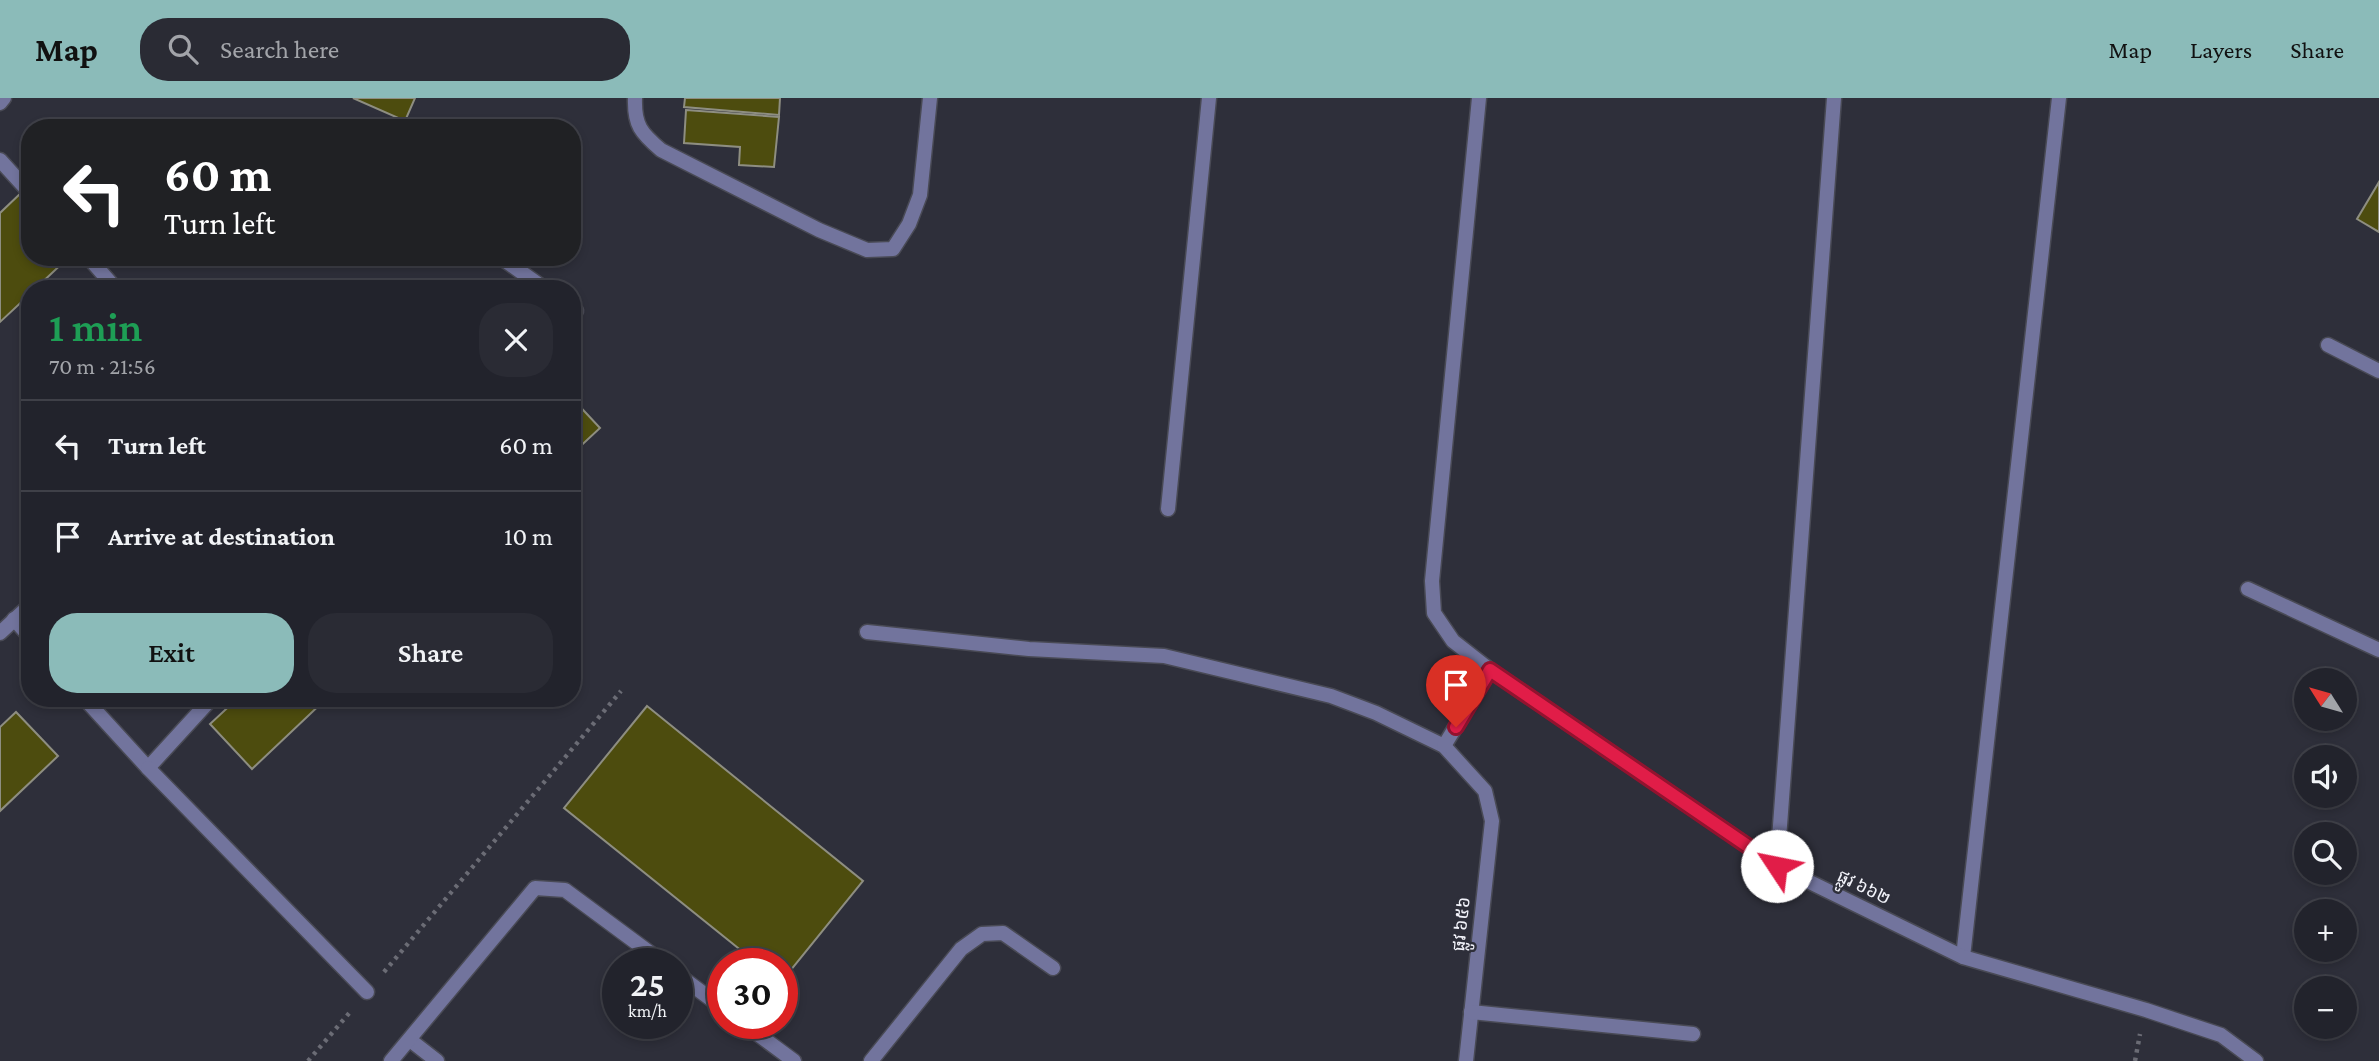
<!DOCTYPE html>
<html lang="en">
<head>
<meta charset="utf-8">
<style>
	:root { --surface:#22232c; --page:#2a2b34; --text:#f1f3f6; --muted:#a2a4a9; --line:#3f4048; --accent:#8bbbb9 }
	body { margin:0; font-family:"Crimson Pro","Noto Sans Khmer",serif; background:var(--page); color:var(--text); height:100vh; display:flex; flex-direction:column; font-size:26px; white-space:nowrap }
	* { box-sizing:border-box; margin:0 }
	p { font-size:23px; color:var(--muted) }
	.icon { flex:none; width:38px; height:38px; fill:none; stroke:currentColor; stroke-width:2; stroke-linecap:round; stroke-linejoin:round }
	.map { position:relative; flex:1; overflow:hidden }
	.side { position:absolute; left:21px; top:182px; width:560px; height:427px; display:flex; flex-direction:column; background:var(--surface); border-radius:28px; box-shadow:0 4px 10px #0003,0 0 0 2px var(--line) }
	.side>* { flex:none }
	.banner { position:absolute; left:21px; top:21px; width:560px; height:147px; border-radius:28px; box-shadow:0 4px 10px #0003,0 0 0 2px var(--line); background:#202124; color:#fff; overflow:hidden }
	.needle { width:46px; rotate:307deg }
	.buttons { position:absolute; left:2294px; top:570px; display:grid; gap:14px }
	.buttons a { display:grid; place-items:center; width:63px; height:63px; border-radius:50%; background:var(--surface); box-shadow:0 4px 10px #0003,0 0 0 2px var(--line); font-size:35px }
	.speed { position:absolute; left:602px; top:850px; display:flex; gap:14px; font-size:35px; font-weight:700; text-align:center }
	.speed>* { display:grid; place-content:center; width:91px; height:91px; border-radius:50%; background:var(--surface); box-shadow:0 4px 10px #0003,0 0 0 2px var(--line); line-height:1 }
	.speed small { font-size:18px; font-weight:400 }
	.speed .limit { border:10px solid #d22; background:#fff; color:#111 }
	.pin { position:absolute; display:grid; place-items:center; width:60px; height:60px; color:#fff; margin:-72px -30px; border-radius:50% 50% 50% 0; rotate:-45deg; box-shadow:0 0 7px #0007 }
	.pin .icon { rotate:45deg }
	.me { position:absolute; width:77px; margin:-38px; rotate:304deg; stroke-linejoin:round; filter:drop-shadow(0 0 5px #0008) }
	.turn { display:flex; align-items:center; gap:24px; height:147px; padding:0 28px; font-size:32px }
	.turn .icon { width:91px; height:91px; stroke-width:2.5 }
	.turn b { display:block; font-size:49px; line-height:60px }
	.round { display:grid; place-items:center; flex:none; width:74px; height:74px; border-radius:28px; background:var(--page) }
	.overview { display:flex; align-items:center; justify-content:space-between; height:119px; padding:0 28px }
	h1 { font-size:42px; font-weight:600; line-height:52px; color:#1e9e55 }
	.button { display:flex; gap:14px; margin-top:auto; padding:14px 28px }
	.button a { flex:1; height:80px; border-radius:28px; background:var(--accent); color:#111; font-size:28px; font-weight:600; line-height:80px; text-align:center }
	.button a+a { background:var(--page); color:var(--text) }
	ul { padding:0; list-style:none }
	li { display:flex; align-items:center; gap:21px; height:91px; padding:0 28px; border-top:2px solid var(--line) }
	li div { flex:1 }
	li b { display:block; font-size:26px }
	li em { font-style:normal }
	header { display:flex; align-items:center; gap:42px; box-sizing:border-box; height:98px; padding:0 35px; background:var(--accent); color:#111 }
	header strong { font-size:33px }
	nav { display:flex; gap:38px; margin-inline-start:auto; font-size:24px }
	.search { width:490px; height:63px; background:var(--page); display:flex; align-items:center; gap:18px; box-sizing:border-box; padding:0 24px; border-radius:28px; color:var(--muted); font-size:26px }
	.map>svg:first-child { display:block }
	.building { fill:#4d4c0e; stroke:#8e8e81; stroke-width:2 }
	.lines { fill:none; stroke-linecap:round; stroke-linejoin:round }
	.service-casing { stroke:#494a55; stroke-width:17 }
	.minor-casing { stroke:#494a55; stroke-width:17 }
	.path { stroke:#6b6c75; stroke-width:4.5; stroke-dasharray:3.5 5; stroke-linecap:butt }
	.service { stroke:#72749d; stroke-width:14 }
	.minor { stroke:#72749d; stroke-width:14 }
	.route-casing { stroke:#92132f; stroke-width:18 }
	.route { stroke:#e11d48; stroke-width:12 }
	.labels { text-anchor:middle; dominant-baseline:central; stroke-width:5; stroke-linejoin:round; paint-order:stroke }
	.street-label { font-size:18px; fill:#f2f3fa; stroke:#2e2f3a }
</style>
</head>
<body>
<header>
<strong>Map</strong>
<div class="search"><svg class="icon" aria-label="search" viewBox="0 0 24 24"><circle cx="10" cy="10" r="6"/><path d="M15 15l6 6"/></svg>Search here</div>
<nav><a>Map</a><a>Layers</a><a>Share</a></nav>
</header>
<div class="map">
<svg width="2379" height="963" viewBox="0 0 2379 963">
	<rect width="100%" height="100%" fill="#2e2f3a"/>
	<g class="building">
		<path d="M353 0H415L405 23Z"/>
		<path d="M685 0H780L779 17 684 9Z"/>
		<path d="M686 12 779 19 774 69 739 67 740 49 684 45Z"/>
		<path d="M2379 84V134L2357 121Z"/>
		<path d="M22 94 30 103V159H69L35 191H30V196L0 224V115Z"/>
		<path d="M572 300 600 330 572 356Z"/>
		<path d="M238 600H327L252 671 210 626Z"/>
		<path d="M647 608 863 783 782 883V866H758L564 710Z"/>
		<path d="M16 614 58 658 0 713V629Z"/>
	</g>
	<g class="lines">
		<defs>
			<g id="service">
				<path d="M0 5 4 0"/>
				<path d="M0 62 30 95"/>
				<path d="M88 159 116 191"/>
				<path d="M500 159 545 191"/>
				<path d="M572 210 576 213 572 217"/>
				<path d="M14 521 30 539"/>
				<path d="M0 535 30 507"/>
				<path d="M84 600 148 670 212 600"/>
				<path d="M148 670 367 894"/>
				<path d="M1963 859 2059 0"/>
				<path d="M410 942 437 963"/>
				<path d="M871 963 961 851 982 836 1003 835 1053 870"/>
			</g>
			<g id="minor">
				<path d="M635 0C634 27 641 35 661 52L819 132 867 152 893 151 909 126 920 97 930 0"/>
				<path d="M1479 0 1432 483 1434 515 1453 543 1490 572 1777 768 1963 859 2146 912 2221 937 2256 963"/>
				<path d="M2328 247 2379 273"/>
				<path d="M1168 411 1209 0"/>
				<path d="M2248 491 2379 552"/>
				<path d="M867 534 1029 551 1164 558 1331 598 1376 615 1444 648 1485 693 1492 723 1466 963"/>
				<path d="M1444 648 1490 572"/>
				<path d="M1777 768 1834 0"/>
				<path d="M677 876 723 910"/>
				<path d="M1471 914 1693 936"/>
				<path d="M744 926 794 963"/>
				<path d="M391 963 535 790 565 792 665 866"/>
			</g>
		</defs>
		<use href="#service" class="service-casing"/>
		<use href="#minor" class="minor-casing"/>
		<g class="path">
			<path d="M384 874 621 593"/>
			<path d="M308 963 351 913"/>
			<path d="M2135 963 2140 936"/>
		</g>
		<use href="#service" class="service"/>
		<use href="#minor" class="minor"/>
	</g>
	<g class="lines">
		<defs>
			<path id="route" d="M1456 629 1490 572 1777 768"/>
		</defs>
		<use href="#route" class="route-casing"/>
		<use href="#route" class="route"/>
	</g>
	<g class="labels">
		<g class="street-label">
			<text transform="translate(1864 789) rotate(26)">ផ្លូវ ៦៦២</text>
			<text transform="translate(1461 826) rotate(-84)">ផ្លូវ ៦៥៦</text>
		</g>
	</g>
</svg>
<div class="buttons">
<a><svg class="needle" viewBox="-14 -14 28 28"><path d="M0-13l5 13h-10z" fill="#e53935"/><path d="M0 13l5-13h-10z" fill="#a2a4a9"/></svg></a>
<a><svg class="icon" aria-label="sound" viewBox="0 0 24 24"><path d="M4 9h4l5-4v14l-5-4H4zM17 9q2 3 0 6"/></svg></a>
<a><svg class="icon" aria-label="search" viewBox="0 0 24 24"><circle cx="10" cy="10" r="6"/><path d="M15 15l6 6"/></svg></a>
<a>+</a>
<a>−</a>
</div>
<div class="speed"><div>25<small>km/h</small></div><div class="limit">30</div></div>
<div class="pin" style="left:1456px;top:629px;background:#d93025"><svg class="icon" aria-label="arrive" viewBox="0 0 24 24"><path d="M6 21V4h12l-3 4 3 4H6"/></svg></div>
<svg class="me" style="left:1777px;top:768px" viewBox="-20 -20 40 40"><circle r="19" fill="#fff"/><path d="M0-13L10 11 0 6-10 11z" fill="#e11d48"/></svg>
<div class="banner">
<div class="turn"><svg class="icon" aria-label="left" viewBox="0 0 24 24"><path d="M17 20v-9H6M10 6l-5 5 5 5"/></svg><div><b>60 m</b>Turn left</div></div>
</div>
<section class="side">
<div class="overview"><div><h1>1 min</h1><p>70 m · 21:56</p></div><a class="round"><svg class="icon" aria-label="close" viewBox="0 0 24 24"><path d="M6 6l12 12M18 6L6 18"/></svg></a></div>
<ul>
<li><svg class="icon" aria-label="left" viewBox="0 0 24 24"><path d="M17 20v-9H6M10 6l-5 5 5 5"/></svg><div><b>Turn left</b></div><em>60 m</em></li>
<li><svg class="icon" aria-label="arrive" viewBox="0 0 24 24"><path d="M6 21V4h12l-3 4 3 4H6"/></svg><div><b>Arrive at destination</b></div><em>10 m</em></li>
</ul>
<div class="button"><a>Exit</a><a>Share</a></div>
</section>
</div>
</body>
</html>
